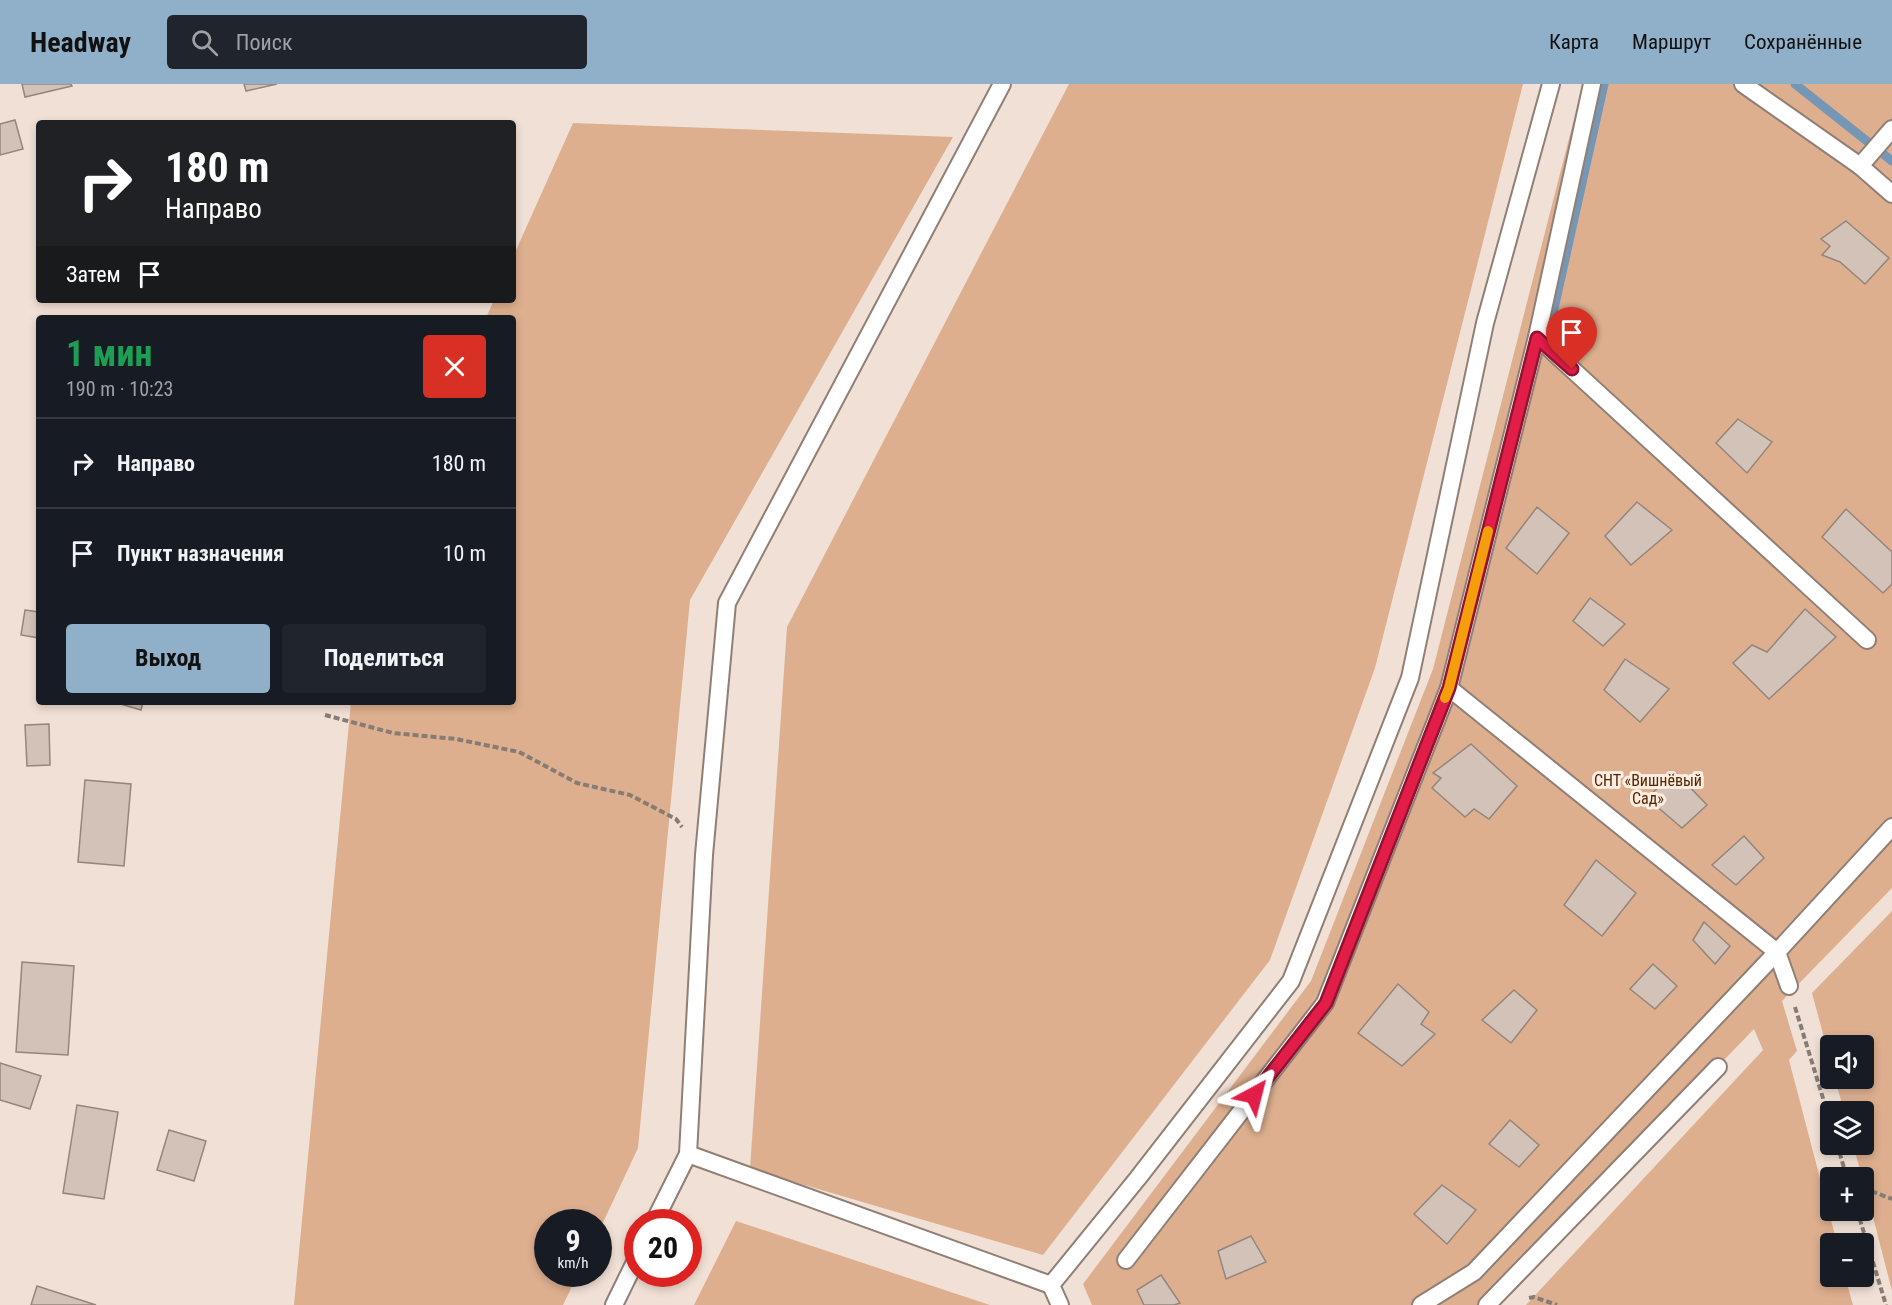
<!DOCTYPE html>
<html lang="ru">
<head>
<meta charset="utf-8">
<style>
	:root { --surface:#171b24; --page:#20242c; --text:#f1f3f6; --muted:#9ea1a6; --line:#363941; --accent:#90afc9 }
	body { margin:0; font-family:"Roboto Condensed",sans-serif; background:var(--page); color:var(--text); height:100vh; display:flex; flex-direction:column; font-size:22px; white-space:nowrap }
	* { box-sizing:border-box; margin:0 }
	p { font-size:20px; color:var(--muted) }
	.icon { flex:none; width:33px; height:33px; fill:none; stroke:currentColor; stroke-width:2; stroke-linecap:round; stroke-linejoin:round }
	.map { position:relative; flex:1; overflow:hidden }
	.sheet { position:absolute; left:36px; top:231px; width:480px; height:390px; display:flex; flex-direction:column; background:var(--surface); border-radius:6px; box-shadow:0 3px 9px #0003 }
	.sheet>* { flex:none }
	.guide { position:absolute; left:36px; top:36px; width:480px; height:183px; border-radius:6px; box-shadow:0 3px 9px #0003; background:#202124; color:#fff; overflow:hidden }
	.fabs { position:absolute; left:1820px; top:951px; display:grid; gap:12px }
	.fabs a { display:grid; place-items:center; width:54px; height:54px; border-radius:6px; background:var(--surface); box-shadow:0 3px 9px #0003; font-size:30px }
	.speed { position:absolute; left:534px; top:1125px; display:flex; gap:12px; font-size:30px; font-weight:700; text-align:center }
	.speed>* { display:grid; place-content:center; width:78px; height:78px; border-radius:50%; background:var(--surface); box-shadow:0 3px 9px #0003; line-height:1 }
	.speed small { font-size:15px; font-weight:400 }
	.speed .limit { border:9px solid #d22; background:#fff; color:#111 }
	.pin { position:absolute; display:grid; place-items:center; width:51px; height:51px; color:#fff; margin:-62px -26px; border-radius:50% 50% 50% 0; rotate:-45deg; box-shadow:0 0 6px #0007 }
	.pin .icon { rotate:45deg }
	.me { position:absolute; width:66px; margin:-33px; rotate:38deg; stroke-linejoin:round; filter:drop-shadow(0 0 4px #0008) }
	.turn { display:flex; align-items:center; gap:21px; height:126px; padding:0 30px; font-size:27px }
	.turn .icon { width:78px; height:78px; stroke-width:2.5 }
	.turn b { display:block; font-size:42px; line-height:51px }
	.then { display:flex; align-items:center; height:57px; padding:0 30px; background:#0003; gap:12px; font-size:22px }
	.round { display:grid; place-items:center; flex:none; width:63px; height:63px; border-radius:6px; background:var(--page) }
	.head { display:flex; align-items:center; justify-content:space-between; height:102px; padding:0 30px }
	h1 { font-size:36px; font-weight:700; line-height:45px; color:#1e9e55 }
	.primary-button { display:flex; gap:12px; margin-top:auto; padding:12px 30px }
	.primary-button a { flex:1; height:69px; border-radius:6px; background:var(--accent); color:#111; font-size:24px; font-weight:700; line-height:69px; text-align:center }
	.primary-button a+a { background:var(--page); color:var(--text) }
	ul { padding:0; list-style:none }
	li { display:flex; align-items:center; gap:18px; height:90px; padding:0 30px; border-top:2px solid var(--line) }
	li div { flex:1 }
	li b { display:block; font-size:22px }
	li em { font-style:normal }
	header { display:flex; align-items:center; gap:36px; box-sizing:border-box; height:84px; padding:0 30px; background:var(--accent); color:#111 }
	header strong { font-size:28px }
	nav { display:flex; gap:33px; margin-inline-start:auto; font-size:21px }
	.search { width:420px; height:54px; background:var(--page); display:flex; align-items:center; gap:15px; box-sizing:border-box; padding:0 21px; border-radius:6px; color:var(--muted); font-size:22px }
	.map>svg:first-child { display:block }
	.green { fill:#ddaf8f }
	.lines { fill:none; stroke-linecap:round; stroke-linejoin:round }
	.stream { stroke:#7596b5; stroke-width:9 }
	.building { fill:#d3c2b7; stroke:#95857b; stroke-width:1.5 }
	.lane-casing { stroke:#8f7f75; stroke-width:20 }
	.path { stroke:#877c74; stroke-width:4; stroke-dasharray:6 3; stroke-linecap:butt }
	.lane { stroke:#fff; stroke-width:16 }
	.route-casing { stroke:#92132f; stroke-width:15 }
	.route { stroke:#e11d48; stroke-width:10 }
	.slow { stroke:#f59e0b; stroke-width:10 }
	.labels { text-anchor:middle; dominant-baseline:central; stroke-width:6; stroke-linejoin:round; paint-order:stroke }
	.park-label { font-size:16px; fill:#512600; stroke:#ffede2 }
</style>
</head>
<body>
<header>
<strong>Headway</strong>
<div class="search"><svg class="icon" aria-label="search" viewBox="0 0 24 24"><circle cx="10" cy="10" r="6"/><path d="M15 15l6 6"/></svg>Поиск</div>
<nav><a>Карта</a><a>Маршрут</a><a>Сохранённые</a></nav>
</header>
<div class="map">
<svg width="1892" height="1221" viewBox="0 0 1892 1221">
	<rect width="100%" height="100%" fill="#f1e0d5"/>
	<g class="green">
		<path d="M1069 0H1523L1375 584 1270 876 1043 1171 750 1085 787 543Z"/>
		<path d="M1583 0H1892V804L1782 917 1797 967 1789 976 1837 1159 1830 1160V1192L1845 1193 1853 1221H1526L1763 966 1754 945 1487 1221H1092L1083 1200 1311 897 1433 585Z"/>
		<path d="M573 39 953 53 690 516 638 1064 599 1147 598 1138H548V1190H578L563 1221H294L351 618H513V234H486L494 216H513V173Z"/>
		<path d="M1892 827V1207L1863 1094 1862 1093 1853 1061 1863 1060V1028L1844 1027 1835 995 1863 994V962H1830V976L1812 909Z"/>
		<path d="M736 1137 990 1221H694Z"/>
	</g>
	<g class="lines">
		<g class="stream">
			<path d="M1795 0 1892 77"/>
			<path d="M1549 247 1604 0"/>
		</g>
	</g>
	<g class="building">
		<path d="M22 0H71L72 2 25 13Z"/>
		<path d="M244 0H277L246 7Z"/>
		<path d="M15 36 23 65 0 71V40Z"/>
		<path d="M1846 137 1889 174 1865 200 1840 178 1822 171 1830 162 1821 155Z"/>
		<path d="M1738 335 1772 358 1747 389 1716 359Z"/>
		<path d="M1637 418 1672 446 1631 481 1605 452Z"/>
		<path d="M1537 423 1569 449 1537 490 1506 464Z"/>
		<path d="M1846 425 1892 468V500L1883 509 1822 453Z"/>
		<path d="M1590 514 1625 540 1603 562 1573 537Z"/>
		<path d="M1805 525 1836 553 1769 615 1733 579 1752 561 1767 568Z"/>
		<path d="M25 526 39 528V554L21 551Z"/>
		<path d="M1625 575 1669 605 1640 638 1604 606Z"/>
		<path d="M114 618H143L141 626Z"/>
		<path d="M49 640 50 681 27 682 25 641Z"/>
		<path d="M1471 660 1517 702 1489 735 1474 725 1465 733 1432 704 1441 694 1433 689Z"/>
		<path d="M1675 688 1707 721 1682 744 1647 714Z"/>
		<path d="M85 696 131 700 124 782 78 778Z"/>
		<path d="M1744 752 1764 774 1736 801 1712 781Z"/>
		<path d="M1596 776 1636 809 1602 852 1564 821Z"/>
		<path d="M1704 838 1730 862 1715 880 1693 856Z"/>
		<path d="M22 878 74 882 68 971 16 968Z"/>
		<path d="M1653 880 1677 902 1655 925 1630 905Z"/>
		<path d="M1398 900 1429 928 1421 940 1435 950 1402 982 1358 949Z"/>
		<path d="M1514 906 1537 926 1511 959 1482 936Z"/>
		<path d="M0 979 41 992 30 1025 0 1016Z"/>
		<path d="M77 1021 118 1028 104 1115 63 1109Z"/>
		<path d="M1510 1036 1539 1061 1519 1083 1489 1060Z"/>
		<path d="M169 1046 206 1057 194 1097 157 1086Z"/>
		<path d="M1442 1101 1476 1126 1447 1160 1414 1130Z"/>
		<path d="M1251 1152 1266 1178 1226 1195 1218 1167Z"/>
		<path d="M1161 1191 1180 1219 1174 1221H1144L1137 1206Z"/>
		<path d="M37 1202 96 1221H31Z"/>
	</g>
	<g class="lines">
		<defs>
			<g id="lane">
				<path d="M1743 0 1860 82"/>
				<path d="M1892 45 1860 82 1892 110"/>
				<path d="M1537 253 1867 556"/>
				<path d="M1789 902 1777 868 1892 743"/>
				<path d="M688 1070 1051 1201"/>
				<path d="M654 1138 688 1070 704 771 727 519 1002 0"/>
				<path d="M1126 1176 1325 919 1449 604"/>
				<path d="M614 1221 638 1172"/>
				<path d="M1060 1221 1051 1201 1138 1094 1291 897 1410 594 1485 239 1551 0"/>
				<path d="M1421 1221 1474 1188 1777 868 1449 604 1537 253 1592 0"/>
				<path d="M1487 1221 1718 983"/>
			</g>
		</defs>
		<use href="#lane" class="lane-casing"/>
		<g class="path">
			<path d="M325 631 393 649 456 655 519 668 577 699 630 711 676 735 682 743"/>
			<path d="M1795 923 1830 1037"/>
			<path d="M1837 1060 1847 1094"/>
			<path d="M1863 1104 1892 1115"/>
			<path d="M1857 1126 1886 1221"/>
			<path d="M1529 1214 1534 1213 1557 1221"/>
		</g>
		<use href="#lane" class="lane"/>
	</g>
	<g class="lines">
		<defs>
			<path id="route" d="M1254 1011 1326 919 1449 604 1537 254 1572 285"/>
		</defs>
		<use href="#route" class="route-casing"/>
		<use href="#route" class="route"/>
		<path class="slow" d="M1445 614 1449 604 1488 447"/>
	</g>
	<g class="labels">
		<g class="park-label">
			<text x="1648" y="696">СНТ «Вишнёвый<tspan x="1648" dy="18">Сад»</tspan></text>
		</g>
	</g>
</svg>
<div class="fabs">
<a><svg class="icon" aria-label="sound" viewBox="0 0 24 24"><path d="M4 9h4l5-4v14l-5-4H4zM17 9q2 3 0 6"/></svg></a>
<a><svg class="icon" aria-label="layers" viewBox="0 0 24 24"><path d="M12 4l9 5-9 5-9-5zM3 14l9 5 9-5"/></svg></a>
<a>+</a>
<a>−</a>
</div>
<div class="speed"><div>9<small>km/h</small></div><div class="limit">20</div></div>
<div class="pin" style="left:1572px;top:285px;background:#d93025"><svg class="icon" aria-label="arrive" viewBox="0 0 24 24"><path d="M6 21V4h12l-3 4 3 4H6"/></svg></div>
<svg class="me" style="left:1254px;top:1011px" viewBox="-20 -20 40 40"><path d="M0-17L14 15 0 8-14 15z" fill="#e11d48" stroke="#fff" stroke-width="4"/></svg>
<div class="guide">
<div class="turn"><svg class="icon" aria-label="right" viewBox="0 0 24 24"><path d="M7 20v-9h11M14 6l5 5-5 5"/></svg><div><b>180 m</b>Направо</div></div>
<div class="then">Затем<svg class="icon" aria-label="arrive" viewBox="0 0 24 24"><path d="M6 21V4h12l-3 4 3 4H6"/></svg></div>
</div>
<section class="sheet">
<div class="head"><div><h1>1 мин</h1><p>190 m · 10:23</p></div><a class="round" style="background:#d93025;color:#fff"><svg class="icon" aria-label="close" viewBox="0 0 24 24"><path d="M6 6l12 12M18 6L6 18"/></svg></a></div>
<ul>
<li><svg class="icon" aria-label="right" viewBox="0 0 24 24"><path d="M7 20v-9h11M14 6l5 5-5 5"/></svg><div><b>Направо</b></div><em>180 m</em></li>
<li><svg class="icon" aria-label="arrive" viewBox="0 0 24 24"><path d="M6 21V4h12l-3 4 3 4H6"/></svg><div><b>Пункт назначения</b></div><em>10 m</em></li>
</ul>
<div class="primary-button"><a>Выход</a><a>Поделиться</a></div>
</section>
</div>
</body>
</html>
